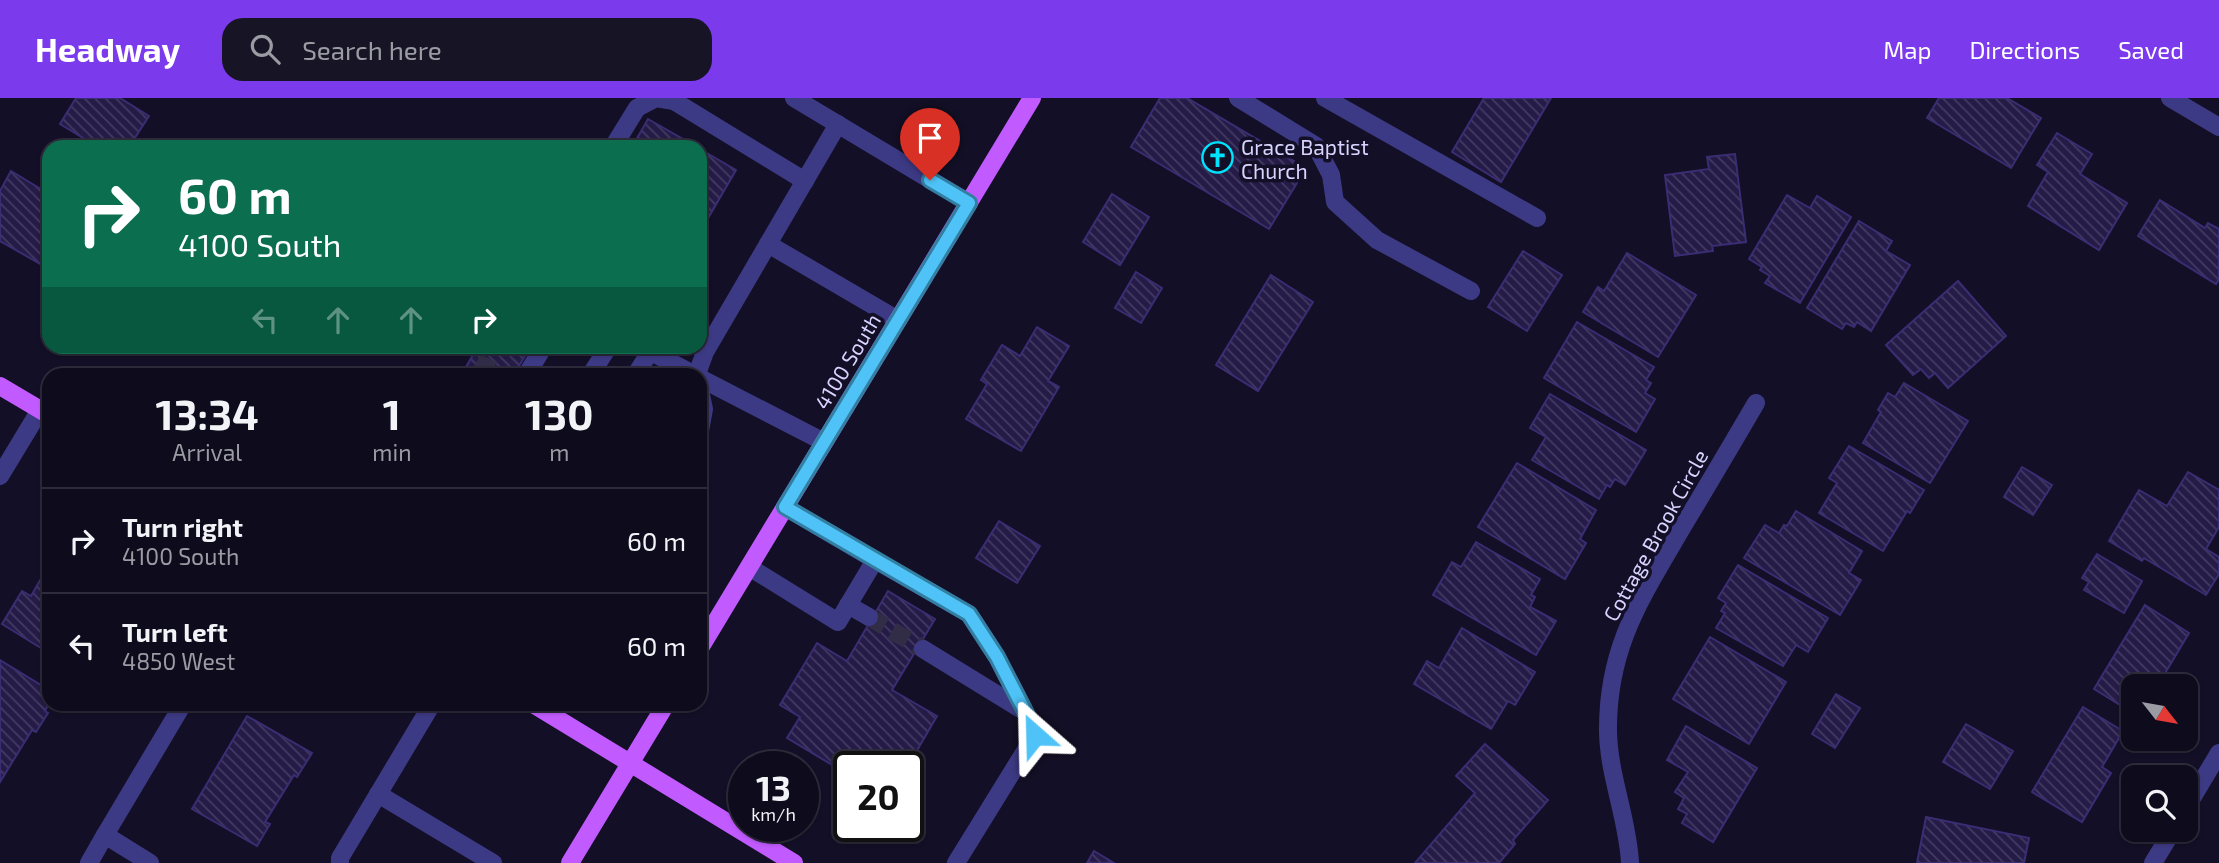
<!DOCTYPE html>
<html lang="en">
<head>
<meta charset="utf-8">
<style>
	:root { --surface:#0e0b1c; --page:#171425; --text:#f1f3f6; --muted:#9b9ba3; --line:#2e2b3b; --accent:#7c3aed }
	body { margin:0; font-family:"Exo 2",sans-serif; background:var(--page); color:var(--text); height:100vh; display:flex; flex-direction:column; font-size:26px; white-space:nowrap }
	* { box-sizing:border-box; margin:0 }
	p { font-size:23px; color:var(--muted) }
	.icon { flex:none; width:38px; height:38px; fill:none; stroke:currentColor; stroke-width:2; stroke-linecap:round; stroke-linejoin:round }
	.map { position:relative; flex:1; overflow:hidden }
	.side { position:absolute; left:42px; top:270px; width:665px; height:343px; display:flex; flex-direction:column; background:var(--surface); border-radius:21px; box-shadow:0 2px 5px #0004,0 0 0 2px var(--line) }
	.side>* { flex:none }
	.hud { position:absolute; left:42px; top:42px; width:665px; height:214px; border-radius:21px; box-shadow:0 2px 5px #0004,0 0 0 2px var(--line); background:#0b6e4f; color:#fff; overflow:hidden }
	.needle { width:46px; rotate:121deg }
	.controls { position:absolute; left:2121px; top:576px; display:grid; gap:14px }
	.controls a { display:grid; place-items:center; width:77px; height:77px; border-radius:14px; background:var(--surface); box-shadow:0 2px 5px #0004,0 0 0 2px var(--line); font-size:35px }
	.speed { position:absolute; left:728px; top:653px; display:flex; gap:14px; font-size:35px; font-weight:700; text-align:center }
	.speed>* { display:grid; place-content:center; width:91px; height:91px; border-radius:50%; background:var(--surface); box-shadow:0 2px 5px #0004,0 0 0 2px var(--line); line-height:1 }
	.speed small { font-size:18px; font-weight:400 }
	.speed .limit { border:4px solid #111; border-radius:10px; background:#fff; color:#111 }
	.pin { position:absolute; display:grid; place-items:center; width:60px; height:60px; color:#fff; margin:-72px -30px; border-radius:50% 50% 50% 0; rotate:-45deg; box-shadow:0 0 7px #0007 }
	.pin .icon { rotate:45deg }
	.me { position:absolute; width:77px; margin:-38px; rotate:335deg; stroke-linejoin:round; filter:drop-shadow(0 0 5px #0008) }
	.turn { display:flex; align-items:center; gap:24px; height:147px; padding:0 21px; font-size:32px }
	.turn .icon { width:91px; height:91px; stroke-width:2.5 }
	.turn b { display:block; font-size:49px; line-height:60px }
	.lanes { display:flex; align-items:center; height:66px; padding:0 21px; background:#0003; justify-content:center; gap:35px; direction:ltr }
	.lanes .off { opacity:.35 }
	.eta { display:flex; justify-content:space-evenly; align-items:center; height:119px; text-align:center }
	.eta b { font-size:42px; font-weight:700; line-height:49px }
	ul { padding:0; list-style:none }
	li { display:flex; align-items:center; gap:21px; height:105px; padding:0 21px; border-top:2px solid var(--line) }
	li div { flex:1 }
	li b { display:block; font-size:26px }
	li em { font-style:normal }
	header { display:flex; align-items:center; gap:42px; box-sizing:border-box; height:98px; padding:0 35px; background:var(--accent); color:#fff }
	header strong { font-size:33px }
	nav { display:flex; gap:38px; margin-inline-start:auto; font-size:24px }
	.search { width:490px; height:63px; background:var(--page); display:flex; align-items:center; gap:18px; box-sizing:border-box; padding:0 24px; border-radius:21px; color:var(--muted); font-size:26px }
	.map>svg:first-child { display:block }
	.building { fill:url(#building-back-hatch); stroke:#3b2d73; stroke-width:2 }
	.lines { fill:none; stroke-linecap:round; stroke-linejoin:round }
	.minor-tunnel { stroke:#312d47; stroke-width:18; stroke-dasharray:18 9; stroke-linecap:butt }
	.minor { stroke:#3d3a85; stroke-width:18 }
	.major { stroke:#c25bff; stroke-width:18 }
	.route-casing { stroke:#337fa1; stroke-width:18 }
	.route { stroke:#4fc3f7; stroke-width:12 }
	.labels { text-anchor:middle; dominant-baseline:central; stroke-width:7; stroke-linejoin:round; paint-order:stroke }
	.poi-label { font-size:21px; fill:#d9d4ff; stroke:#130f26; text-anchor:start }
	.street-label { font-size:21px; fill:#d9d4ff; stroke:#130f26 }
</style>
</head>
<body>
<header>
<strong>Headway</strong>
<div class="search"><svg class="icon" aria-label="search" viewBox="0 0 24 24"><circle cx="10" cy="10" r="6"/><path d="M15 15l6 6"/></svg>Search here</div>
<nav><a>Map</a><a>Directions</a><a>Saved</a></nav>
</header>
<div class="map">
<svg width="2219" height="765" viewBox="0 0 2219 765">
	<defs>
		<pattern id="building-back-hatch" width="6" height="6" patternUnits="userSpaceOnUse" patternTransform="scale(1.75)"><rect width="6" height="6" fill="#241b47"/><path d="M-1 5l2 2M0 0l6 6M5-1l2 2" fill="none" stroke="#433b63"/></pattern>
	</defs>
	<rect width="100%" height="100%" fill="#130f26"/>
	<g class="building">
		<path d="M76 0H120L149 18 129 49H98L60 26Z"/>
		<path d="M1160 0H1187L1306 70 1269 131 1131 49Z"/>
		<path d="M1484 0H1551L1501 84 1452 54Z"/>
		<path d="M1939 0H2007L2041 20 2011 70 1927 20Z"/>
		<path d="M648 21 697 49H632Z"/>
		<path d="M2057 35 2092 56 2080 76 2127 105 2099 152 2028 108 2048 74 2037 67Z"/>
		<path d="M700 51 736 72 700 134Z"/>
		<path d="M1735 56 1746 144 1712 148 1713 153 1675 158 1665 77 1709 71 1707 59Z"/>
		<path d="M11 73 49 96V171L0 143V93Z"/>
		<path d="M1112 96 1149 119 1120 167 1083 144Z"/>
		<path d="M1787 97 1810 110 1817 98 1851 119 1800 205 1765 185 1770 178 1760 172 1762 169 1749 161Z"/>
		<path d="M2160 102 2205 130 2208 125 2219 131V181L2216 186 2138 138Z"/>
		<path d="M1859 123 1892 143 1886 153 1910 167 1871 233 1857 224 1854 229 1846 225 1842 231 1807 210Z"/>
		<path d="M1523 153 1562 177 1527 233 1488 209Z"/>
		<path d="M1627 155 1696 197 1658 259 1583 214 1598 189 1604 193Z"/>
		<path d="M1136 174 1162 190 1141 225 1115 210Z"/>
		<path d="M1271 177 1313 204 1258 293 1216 267Z"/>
		<path d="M1958 183 2006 238 1948 290 1935 275 1929 280 1921 271 1913 277 1886 247Z"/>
		<path d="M1577 224 1654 269 1646 282 1651 285 1645 295 1655 301 1636 334 1544 280Z"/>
		<path d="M1037 229 1069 248 1048 283 1059 289 1021 353 966 321 987 286 981 282 1002 247 1020 258Z"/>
		<path d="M478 248H531L514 276H462Z"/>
		<path d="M1904 285 1968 323 1930 385 1863 345 1881 314 1878 312 1888 295 1895 299Z"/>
		<path d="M1550 296 1646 352 1625 387 1615 381 1610 389 1607 387 1599 401 1532 362 1546 339 1530 330Z"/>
		<path d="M1849 348 1924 392 1910 415 1907 413 1883 453 1819 415 1837 385 1829 380Z"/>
		<path d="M1517 365 1596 412 1580 441 1586 445 1565 481 1478 429Z"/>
		<path d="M2022 369 2052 387 2033 417 2004 399Z"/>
		<path d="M2188 374 2219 392V429L2206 451 2219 459V476L2206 497 2144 460 2142 463 2109 443 2139 392 2167 408Z"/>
		<path d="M1796 413 1862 453 1849 475 1861 482 1840 517 1744 460 1765 427 1779 435 1784 427 1787 428Z"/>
		<path d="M999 423 1040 448 1017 485 976 460Z"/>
		<path d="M1476 444 1540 481 1531 497 1535 499 1530 509 1556 523 1536 557 1433 497 1452 464 1461 469Z"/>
		<path d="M2097 456 2142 483 2124 515 2084 492 2089 484 2082 480Z"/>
		<path d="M49 467V555L2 526 22 493 31 498Z"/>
		<path d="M1738 467 1828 520 1808 554 1796 547 1783 568 1716 530 1725 515 1721 513 1726 505 1718 500Z"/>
		<path d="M888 493 935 521 892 592 937 618 908 668H849V677L787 640 800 619 780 607 817 545 847 563Z"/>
		<path d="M2145 507 2189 535 2158 587 2153 585 2151 588H2133V615L2094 591Z"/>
		<path d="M1462 530 1535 574 1515 607 1508 603 1491 631 1414 586 1427 563 1439 570Z"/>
		<path d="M1710 539 1786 584 1749 646 1673 601Z"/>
		<path d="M0 562 49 592V605L45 613 48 615 36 634 32 632 0 684Z"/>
		<path d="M1836 596 1860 610 1835 650 1812 636Z"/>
		<path d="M2083 609 2123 633 2102 669 2111 675 2082 724 2032 694Z"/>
		<path d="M247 618 312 655 297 679 294 677 265 724 270 726 257 748 192 711Z"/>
		<path d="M1966 626 2013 653 1990 691 1943 664Z"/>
		<path d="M1686 628 1757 670 1713 744 1682 725 1687 716 1678 711 1684 700 1675 694 1688 674 1667 662Z"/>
		<path d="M1485 646 1548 702 1513 742 1515 746 1499 765H1415L1475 695 1456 678Z"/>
		<path d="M1926 719 2029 740 2024 765H1917Z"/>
		<path d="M1094 753 1114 765H1087Z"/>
	</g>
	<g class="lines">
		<g class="minor-tunnel">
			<path d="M480 276 496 248"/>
			<path d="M869 519 923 551"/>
		</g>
		<g class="minor">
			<path d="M794 0 969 105"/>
			<path d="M1238 0 1316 48 1331 77 1335 104 1377 142 1471 193"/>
			<path d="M1325 0 1537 120"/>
			<path d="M2170 0 2219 29"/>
			<path d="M613 49 637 10 656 0 674 3 805 83"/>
			<path d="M768 146 898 222"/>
			<path d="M640 248 693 276"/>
			<path d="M527 276 544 248"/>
			<path d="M591 276 609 248"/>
			<path d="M636 276 650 254"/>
			<path d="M697 276 705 254 838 26"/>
			<path d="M700 280 824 344"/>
			<path d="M700 292 704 311 700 333"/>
			<path d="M0 378 40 312"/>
			<path d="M785 409 875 462"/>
			<path d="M749 469 838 524 875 462 969 516 997 559 1033 629 1035 637 956 765"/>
			<path d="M848 507 869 519"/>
			<path d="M923 551 1024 613"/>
			<path d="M378 696 493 765"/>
			<path d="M2186 710 2219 655"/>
			<path d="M89 765 105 737"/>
			<path d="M150 765 105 737 183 606"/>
			<path d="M340 765V760L432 606"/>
			<path d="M1630 765C1628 721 1609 679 1608 634 1607 548 1642 499 1683 428 1708 387 1732 346 1756 305"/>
			<path d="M2153 765 2173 732"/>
		</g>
		<g class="major">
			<path d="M0 288 49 317"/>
			<path d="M700 550 1032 0"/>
			<path d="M533 606 794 765"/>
			<path d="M570 765 666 606"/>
		</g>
	</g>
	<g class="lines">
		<defs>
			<path id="route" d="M930 82 969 105 785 409 969 516 997 559 1033 629 1035 637"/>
		</defs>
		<use href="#route" class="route-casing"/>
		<use href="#route" class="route"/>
	</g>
	<defs>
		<symbol id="church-ring" viewBox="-11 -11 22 22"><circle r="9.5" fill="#130f26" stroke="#00e5ff" stroke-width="1.5"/><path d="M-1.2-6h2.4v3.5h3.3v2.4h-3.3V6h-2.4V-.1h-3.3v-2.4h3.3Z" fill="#00e5ff"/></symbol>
	</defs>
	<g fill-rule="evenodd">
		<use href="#church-ring" x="1200" y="42" width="35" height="35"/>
	</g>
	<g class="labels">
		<g class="poi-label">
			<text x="1241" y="48">Grace Baptist<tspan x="1241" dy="24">Church</tspan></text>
		</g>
		<g class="street-label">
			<text transform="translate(847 263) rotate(-59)">4100 South</text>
			<text transform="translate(1655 437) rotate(-61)">Cottage Brook Circle</text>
		</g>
	</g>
</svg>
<div class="controls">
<a><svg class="needle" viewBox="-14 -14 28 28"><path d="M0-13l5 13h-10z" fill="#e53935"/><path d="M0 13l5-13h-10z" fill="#9b9ba3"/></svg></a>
<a><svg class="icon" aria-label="search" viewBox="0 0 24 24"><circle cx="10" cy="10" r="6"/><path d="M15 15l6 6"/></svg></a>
</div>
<div class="speed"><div>13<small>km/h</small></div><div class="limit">20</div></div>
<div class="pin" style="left:930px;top:82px;background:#d93025"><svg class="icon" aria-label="arrive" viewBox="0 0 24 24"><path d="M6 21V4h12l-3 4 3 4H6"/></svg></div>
<svg class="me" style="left:1035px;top:637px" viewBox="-20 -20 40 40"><path d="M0-17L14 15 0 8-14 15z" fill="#4fc3f7" stroke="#fff" stroke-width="4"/></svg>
<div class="hud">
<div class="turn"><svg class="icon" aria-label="right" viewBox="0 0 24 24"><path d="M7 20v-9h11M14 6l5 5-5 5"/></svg><div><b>60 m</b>4100 South</div></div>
<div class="lanes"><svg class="icon off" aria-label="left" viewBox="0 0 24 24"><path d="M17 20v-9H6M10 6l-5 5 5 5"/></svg><svg class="icon off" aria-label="ahead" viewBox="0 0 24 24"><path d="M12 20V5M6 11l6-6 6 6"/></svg><svg class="icon off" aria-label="ahead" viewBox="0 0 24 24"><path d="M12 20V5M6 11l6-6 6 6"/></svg><svg class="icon" aria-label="right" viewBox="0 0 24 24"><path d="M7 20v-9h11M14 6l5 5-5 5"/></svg></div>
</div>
<section class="side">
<div class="eta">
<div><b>13:34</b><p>Arrival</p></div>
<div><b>1</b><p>min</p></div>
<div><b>130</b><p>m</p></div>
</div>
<ul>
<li><svg class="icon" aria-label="right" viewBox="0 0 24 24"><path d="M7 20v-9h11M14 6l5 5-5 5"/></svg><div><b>Turn right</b><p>4100 South</p></div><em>60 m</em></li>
<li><svg class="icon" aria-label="left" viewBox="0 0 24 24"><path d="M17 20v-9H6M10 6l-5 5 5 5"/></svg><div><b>Turn left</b><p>4850 West</p></div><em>60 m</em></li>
</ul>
</section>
</div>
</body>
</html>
